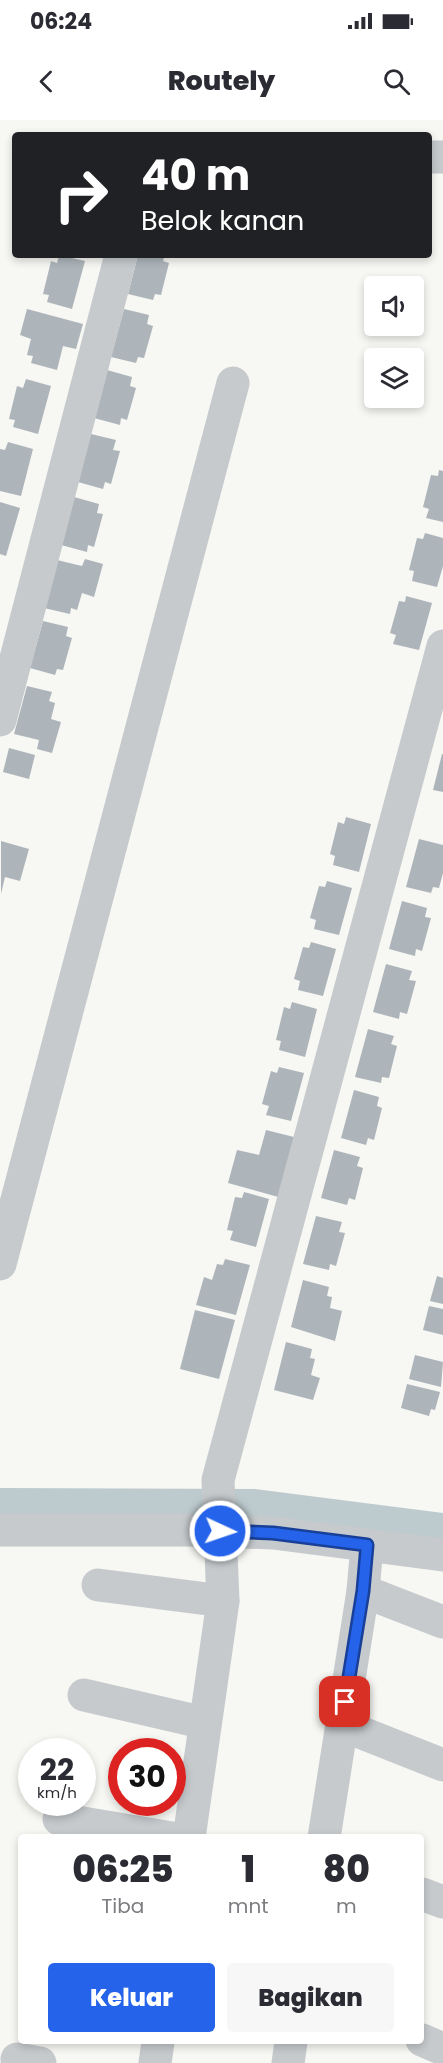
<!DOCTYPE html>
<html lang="id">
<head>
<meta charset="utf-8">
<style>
	:root { --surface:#fff; --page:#f7f7f7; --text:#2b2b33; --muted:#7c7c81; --accent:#2563eb }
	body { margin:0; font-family:Poppins,sans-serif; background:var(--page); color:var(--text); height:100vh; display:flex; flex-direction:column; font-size:22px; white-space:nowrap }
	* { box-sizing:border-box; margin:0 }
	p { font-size:20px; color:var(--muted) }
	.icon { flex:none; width:33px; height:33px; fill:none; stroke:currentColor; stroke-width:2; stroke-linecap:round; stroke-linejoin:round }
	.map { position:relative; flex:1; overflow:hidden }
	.details { position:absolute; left:18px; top:1714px; width:406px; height:210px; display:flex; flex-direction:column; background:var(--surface); border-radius:6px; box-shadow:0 3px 9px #0003 }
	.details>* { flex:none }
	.banner { position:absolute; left:12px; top:12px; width:420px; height:126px; border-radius:6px; box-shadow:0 3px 9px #0003; background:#202124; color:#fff; overflow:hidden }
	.controls { position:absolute; left:364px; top:156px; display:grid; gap:12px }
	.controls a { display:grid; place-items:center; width:60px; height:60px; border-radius:6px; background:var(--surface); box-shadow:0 3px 9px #0003; font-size:30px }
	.speed { position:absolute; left:18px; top:1618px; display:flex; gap:12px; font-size:30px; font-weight:700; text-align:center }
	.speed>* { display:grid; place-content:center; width:78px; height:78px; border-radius:50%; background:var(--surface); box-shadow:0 3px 9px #0003; line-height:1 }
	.speed small { font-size:15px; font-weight:400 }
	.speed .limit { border:9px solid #d22; background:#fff; color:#111 }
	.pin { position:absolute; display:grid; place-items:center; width:51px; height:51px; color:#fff; margin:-26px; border-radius:12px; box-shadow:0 3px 9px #0006 }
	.me { position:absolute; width:66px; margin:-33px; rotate:93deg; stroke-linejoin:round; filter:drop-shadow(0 0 4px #0008) }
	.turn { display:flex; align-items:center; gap:21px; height:126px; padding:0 30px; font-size:27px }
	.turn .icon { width:78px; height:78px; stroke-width:2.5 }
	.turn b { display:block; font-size:42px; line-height:51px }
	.eta { display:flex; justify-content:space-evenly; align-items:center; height:102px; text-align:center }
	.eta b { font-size:36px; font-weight:800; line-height:42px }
	.action { display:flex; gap:12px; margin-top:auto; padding:12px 30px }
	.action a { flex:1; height:69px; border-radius:6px; background:var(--accent); color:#fff; font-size:24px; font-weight:800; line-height:69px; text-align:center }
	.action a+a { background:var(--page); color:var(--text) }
	.status { display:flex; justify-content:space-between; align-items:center; height:42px; padding:0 30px; background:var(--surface); direction:ltr }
	.status svg { height:16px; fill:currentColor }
	header { display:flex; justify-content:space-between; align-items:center; height:78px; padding:0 30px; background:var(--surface); font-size:27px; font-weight:800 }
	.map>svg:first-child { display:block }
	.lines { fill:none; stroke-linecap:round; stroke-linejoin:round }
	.canal { stroke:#bdcace; stroke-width:28 }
	.building { fill:#adb5bb }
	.minor { stroke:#c6cacd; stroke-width:33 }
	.route-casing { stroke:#184099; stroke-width:15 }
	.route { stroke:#2563eb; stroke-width:10 }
</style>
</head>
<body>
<div class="status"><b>06:24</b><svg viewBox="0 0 49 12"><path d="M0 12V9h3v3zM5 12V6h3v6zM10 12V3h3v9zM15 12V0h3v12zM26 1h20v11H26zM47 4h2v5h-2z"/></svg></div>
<header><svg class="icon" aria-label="back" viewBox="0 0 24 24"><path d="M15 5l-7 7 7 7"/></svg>Routely<svg class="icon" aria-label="search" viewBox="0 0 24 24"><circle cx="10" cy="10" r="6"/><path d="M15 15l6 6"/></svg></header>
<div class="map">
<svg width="443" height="1943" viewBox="0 0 443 1943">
	<rect width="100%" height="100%" fill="#f7f7f3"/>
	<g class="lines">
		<path class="canal" d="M0 1382 253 1383 443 1407"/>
	</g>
	<g class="building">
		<path d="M59 135 85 141 72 189 47 182 49 175 43 174 51 141 57 143Z"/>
		<path d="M138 135H165L163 141 169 143 161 175 155 174 153 180 128 174Z"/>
		<path d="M27 189 83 204 76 229 63 226 57 250 31 243 33 236 27 235 31 219 20 215Z"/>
		<path d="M124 189 149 195 147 204 153 206 144 238 138 237 136 243 111 237Z"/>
		<path d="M107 250 132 257 130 266 136 268 127 300 121 298 120 305 94 298Z"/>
		<path d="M26 259 51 266 38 314 13 307 15 300 9 299 17 266 23 268Z"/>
		<path d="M91 314 116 320 113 330 120 331 111 364 105 362 103 369 78 362Z"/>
		<path d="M8 322 33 329 21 376 0 371V329L5 330Z"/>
		<path d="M439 350 443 351V402L426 398 429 389 423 387 431 355 438 356Z"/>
		<path d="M74 377 99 384 97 393 103 394 94 427 88 425 87 432 61 425Z"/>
		<path d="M0 382 20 388 6 436 0 434Z"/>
		<path d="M425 413 443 418V446L437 467 412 461 414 451 409 450 417 418 423 419Z"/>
		<path d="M85 439 103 444 94 477 82 473 77 490 71 488 70 494 44 488 57 440 82 446Z"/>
		<path d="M406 476 432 483 419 530 393 524 396 515 390 513 399 481 405 482Z"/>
		<path d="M43 501 68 507 66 516 72 518 63 550 57 549 55 555 30 548Z"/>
		<path d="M27 566 52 572 49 581 55 583 51 599 61 602 52 633 37 629 39 620 14 614Z"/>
		<path d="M9 628 35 635 29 659 3 652Z"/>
		<path d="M442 634H443V672L433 670Z"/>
		<path d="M346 697 371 704 359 752 333 745 335 736 330 734 338 702 344 704Z"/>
		<path d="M419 719 443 725V753L439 768 433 767 431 773 406 767Z"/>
		<path d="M1 721 29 729 20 761 5 757 1 774Z"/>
		<path d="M327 761 352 768 339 815 314 809 316 800 310 798 319 766 325 767Z"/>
		<path d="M402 781 427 788 425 797 431 798 422 831 416 829 415 836 389 829Z"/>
		<path d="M311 822 336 829 323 876 298 870 300 861 294 859 303 827 309 828Z"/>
		<path d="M386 844 412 851 409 860 416 861 407 894 400 892 399 899 373 892Z"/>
		<path d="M292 882 317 889 305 937 279 930 281 921 276 920 284 887 290 889Z"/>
		<path d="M368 909 394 916 391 924 397 926 389 958 382 957 381 963 355 957Z"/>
		<path d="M279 947 304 953 291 1001 266 995 269 986 262 984 271 951 277 953Z"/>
		<path d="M354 970 379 977 377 986 382 988 374 1020 368 1018 366 1025 341 1018Z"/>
		<path d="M266 1010 298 1018 282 1078 228 1063 237 1030 259 1035Z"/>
		<path d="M334 1030 360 1037 357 1046 363 1048 355 1080 349 1078 347 1085 321 1078Z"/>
		<path d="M244 1072 269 1079 256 1127 230 1120 233 1111 227 1110 235 1077 242 1078Z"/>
		<path d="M316 1096 342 1102 339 1112 345 1113 336 1146 330 1144 329 1150 303 1144Z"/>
		<path d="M225 1139 250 1145 236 1195 196 1185 204 1157 212 1160 217 1144 223 1145Z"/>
		<path d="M437 1156 443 1158V1184L430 1181Z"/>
		<path d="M303 1160 329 1167 327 1176 332 1177 330 1188 342 1191 335 1221 291 1207Z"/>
		<path d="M429 1186 443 1189V1215L423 1210Z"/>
		<path d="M195 1190 235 1200 219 1259 180 1249Z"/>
		<path d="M286 1222 312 1229 310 1238 315 1239 311 1255 320 1258 313 1280 274 1270Z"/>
		<path d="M415 1235 443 1242 441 1267 409 1259Z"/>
		<path d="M407 1264 440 1272 435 1290 431 1289 429 1296 401 1288Z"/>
	</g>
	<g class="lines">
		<g class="minor">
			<path d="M429 37H443"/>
			<path d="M0 600 121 135"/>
			<path d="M0 1144 233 263"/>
			<path d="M0 1410H187L273 1413 443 1435"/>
			<path d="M98 1465 223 1481"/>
			<path d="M363 1471 443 1502"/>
			<path d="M84 1575 205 1603"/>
			<path d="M342 1605 443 1645"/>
			<path d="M59 1699 172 1718"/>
			<path d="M189 1718 223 1481 218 1360 443 526"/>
			<path d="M324 1718 363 1471 367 1425"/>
			<path d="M422 1774 443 1782"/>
			<path d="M422 1920 443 1929"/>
			<path d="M17 1939 40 1943"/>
			<path d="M155 1943 158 1922"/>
			<path d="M288 1943 291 1922"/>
		</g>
	</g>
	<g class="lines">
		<defs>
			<path id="route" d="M220 1411 273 1413 367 1425 363 1471 345 1582"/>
		</defs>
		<use href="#route" class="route-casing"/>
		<use href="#route" class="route"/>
	</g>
</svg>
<div class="controls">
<a><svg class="icon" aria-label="sound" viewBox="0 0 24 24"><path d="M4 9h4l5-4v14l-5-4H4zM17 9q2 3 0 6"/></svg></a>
<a><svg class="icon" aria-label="layers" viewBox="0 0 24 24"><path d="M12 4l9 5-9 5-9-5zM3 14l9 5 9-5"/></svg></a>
</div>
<div class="speed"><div>22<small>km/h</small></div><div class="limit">30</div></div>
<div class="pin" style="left:345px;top:1582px;background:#d93025"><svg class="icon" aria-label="arrive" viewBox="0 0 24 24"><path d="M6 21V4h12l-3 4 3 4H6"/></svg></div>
<svg class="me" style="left:220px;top:1411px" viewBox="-20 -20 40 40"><circle r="17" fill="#2563eb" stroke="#fff" stroke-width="3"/><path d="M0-11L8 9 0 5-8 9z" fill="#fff"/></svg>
<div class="banner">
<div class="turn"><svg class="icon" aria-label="right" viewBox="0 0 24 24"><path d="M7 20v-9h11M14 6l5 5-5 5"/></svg><div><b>40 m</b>Belok kanan</div></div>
</div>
<section class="details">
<div class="eta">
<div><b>06:25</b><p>Tiba</p></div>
<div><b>1</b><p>mnt</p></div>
<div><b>80</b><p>m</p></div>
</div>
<div class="action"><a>Keluar</a><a>Bagikan</a></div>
</section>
</div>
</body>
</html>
